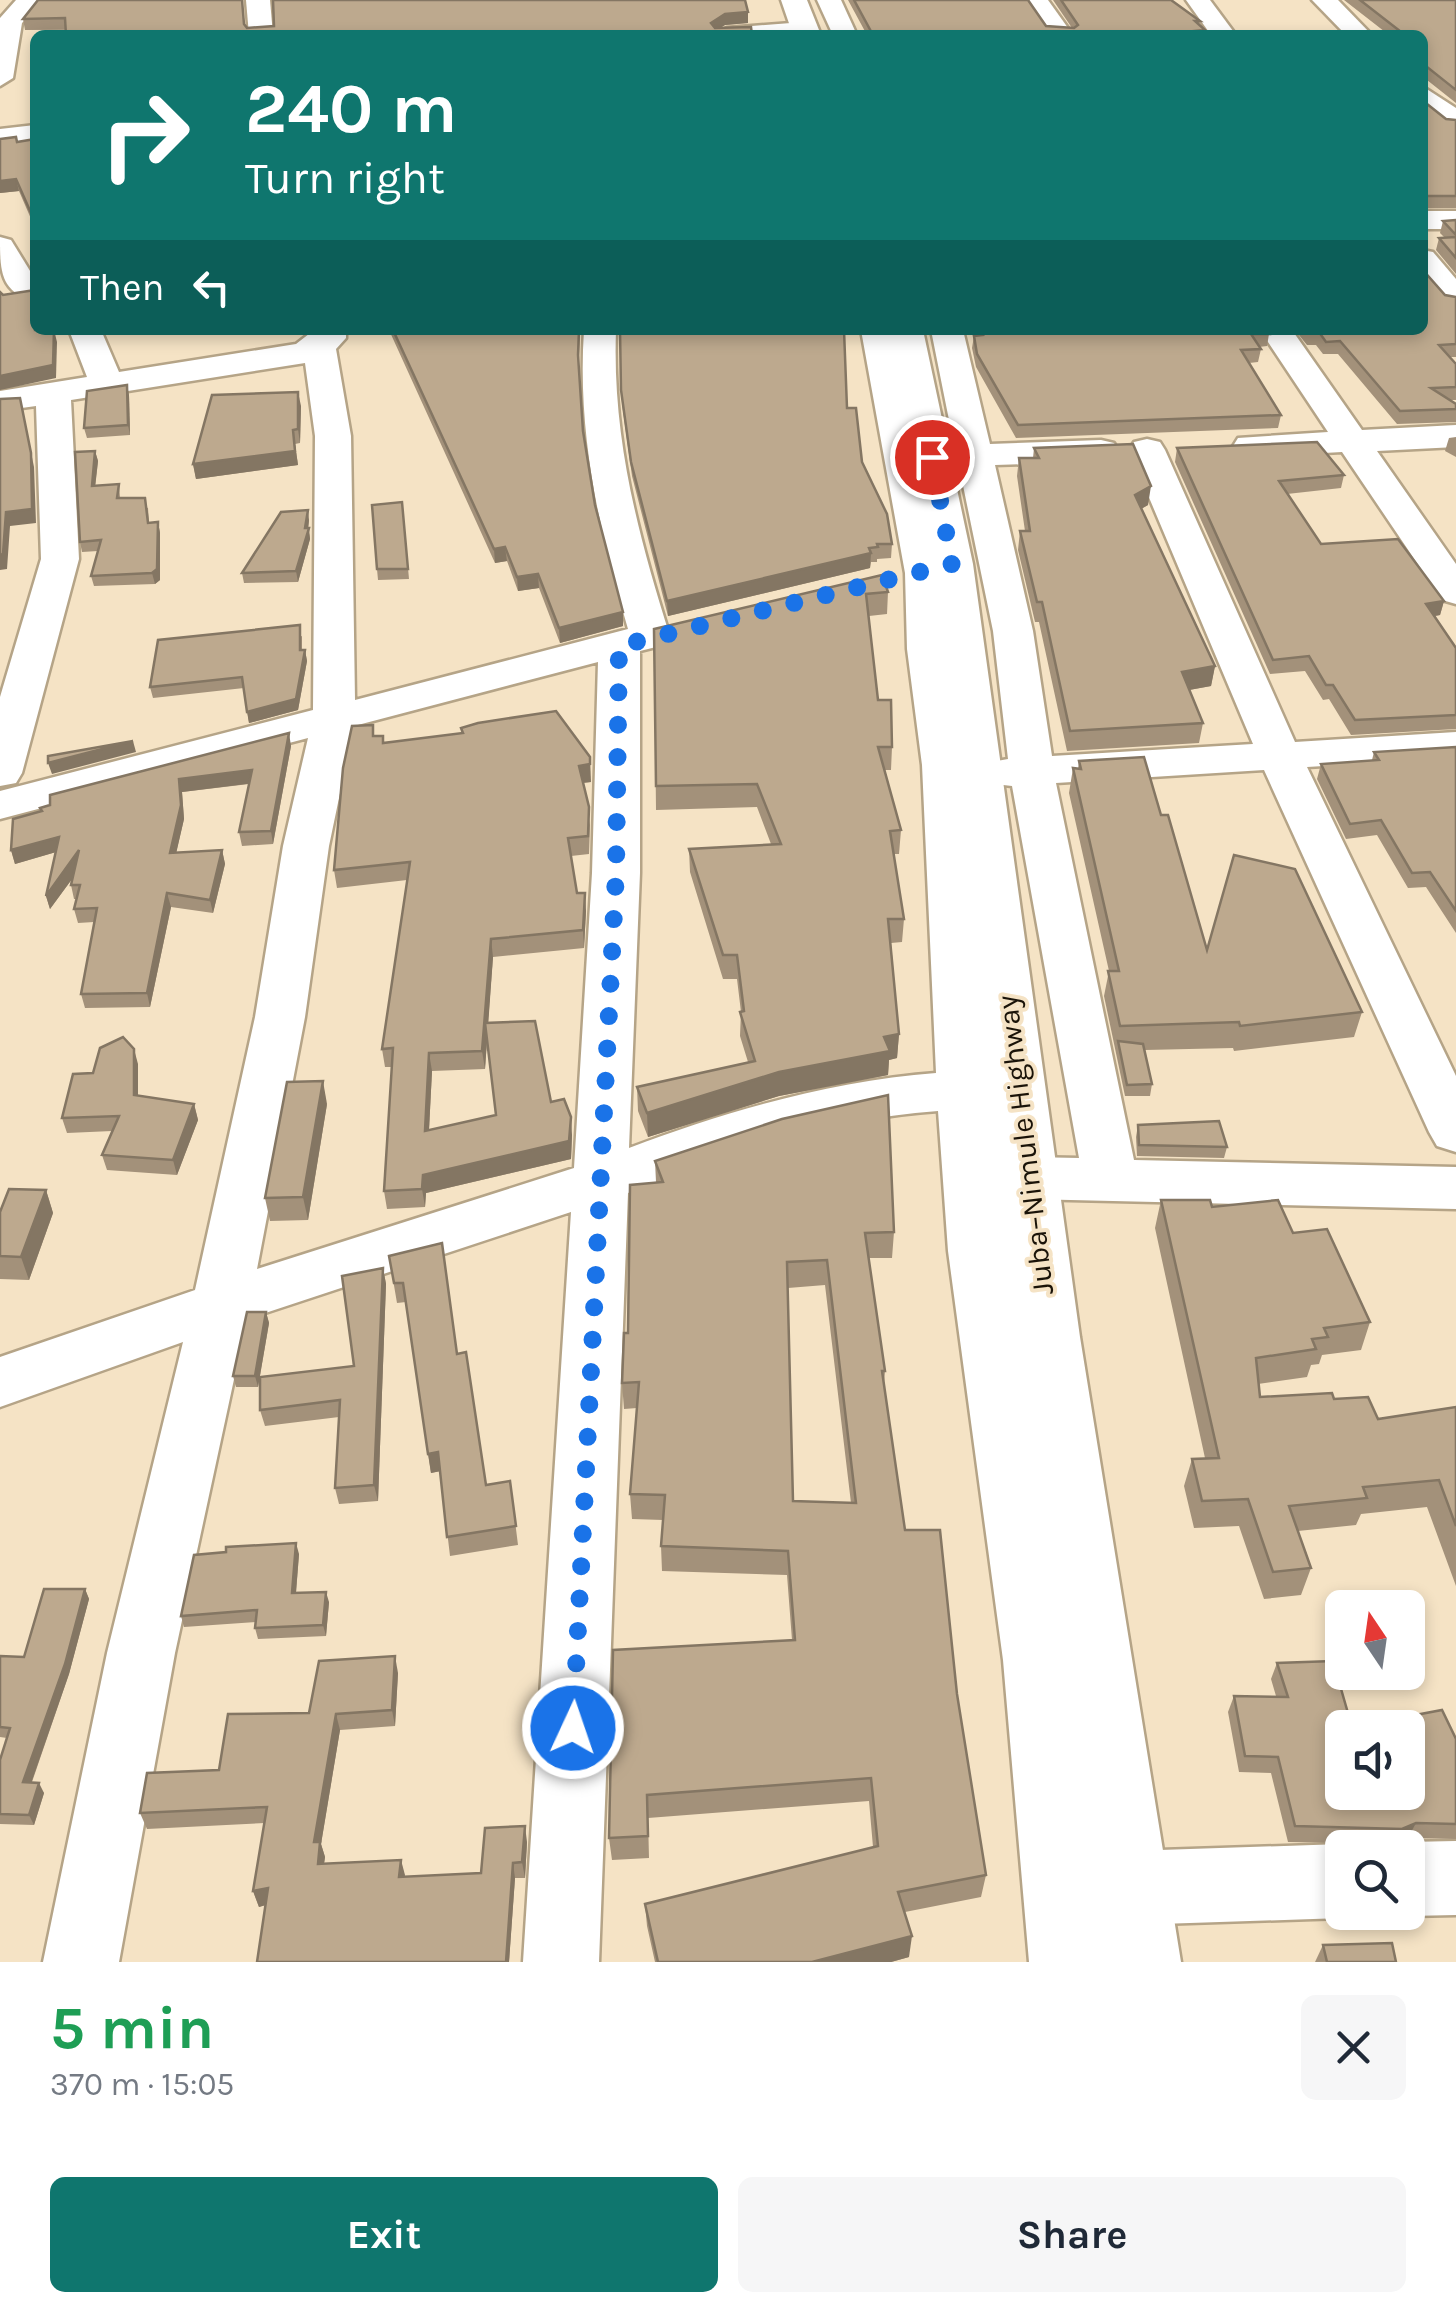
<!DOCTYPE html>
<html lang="en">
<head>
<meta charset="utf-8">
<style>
	:root { --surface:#fff; --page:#f6f6f7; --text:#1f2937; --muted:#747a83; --accent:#0f766e }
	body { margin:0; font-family:Karla,sans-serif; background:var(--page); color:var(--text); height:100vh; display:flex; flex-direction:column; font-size:38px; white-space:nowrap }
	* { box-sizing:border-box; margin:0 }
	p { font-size:32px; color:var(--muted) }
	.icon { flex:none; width:55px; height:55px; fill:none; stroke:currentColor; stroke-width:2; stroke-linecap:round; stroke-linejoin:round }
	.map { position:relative; height:1962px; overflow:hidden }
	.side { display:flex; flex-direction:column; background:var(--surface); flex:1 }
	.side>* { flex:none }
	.hud { position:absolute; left:30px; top:30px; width:1398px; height:305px; border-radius:15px; box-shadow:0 5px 15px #0003; background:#0f766e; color:#fff; overflow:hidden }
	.needle { width:65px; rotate:347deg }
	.fabs { position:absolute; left:1325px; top:1590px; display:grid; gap:20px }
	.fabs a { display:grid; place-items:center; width:100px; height:100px; border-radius:15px; background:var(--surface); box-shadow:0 5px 15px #0003; font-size:50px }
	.pin { position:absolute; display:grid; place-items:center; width:85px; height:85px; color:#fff; margin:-42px; border:5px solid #fff; border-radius:50%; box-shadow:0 2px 10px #0007 }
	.me { position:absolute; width:110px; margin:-55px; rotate:3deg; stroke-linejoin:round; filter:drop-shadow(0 0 8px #0008) }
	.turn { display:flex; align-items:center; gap:35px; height:210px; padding:0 50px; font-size:45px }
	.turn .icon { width:130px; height:130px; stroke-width:2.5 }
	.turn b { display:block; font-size:70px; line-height:85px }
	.then { display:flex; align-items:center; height:95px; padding:0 50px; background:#0003; gap:20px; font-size:38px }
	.round { display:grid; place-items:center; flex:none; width:105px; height:105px; border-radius:15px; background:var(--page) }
	.headline { display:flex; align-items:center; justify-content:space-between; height:170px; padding:0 50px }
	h1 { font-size:60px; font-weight:700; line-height:75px; color:#1e9e55 }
	.cta { display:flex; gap:20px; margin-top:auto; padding:20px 50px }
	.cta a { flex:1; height:115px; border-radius:15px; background:var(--accent); color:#fff; font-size:40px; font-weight:700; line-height:115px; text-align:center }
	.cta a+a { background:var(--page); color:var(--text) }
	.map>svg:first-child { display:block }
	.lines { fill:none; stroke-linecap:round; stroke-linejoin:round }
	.minor-casing { stroke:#b5a487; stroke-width:5 }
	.major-casing { stroke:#b5a487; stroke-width:5 }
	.minor { fill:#fff; fill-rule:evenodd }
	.major { fill:#fff; fill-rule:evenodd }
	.wall { fill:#a3917a; fill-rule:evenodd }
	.shaded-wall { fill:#847663 }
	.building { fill:#bda98e; stroke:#847663; stroke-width:2.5; fill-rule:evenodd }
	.route { stroke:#1a73e8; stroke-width:18; stroke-dasharray:0 32.4 }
	.labels { text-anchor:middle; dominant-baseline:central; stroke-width:8; stroke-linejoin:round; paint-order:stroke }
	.street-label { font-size:30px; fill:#1a1308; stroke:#f5e3c5 }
</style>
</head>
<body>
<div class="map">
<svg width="1456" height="1962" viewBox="0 0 1456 1962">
	<rect width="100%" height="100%" fill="#f5e3c5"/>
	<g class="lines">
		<defs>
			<g id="minor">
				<path d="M16 0H45L22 23 13 78 0 86V18Z"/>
				<path d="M246 0H270L273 35H249Z"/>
				<path d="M817 0H841L857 35H833Z"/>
				<path d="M1024 0H1048L1073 35H1048Z"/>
				<path d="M1186 0H1210L1236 35H1211Z"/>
				<path d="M1312 0H1338L1372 35H1346Z"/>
				<path d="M804 22 813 24 816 29 813 34 715 35 727 28Z"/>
				<path d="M1422 86 1456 108V129L1446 127 1422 108Z"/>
				<path d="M35 125V141L0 145V129Z"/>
				<rect x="1422" y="211" width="34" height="18"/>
				<path d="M0 237 11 240 35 279V302C0 292 0 271 0 237Z"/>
				<path d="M1422 250 1433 252 1456 279V308L1445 305 1422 279Z"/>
				<path d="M69 330H101L119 372 296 344 314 330H346V338L336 349 351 436 355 700 628 629C599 530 577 434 584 330H616C612 437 638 535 670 636L664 645 640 651V873L629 1148C727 1111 831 1081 936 1073L922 765 907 649 905 573 861 330H893L945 573 949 649 966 765 988 1072 1015 1077 1022 1091 1015 1105 992 1110 1006 1251 1071 1660 1096 1881 1104 1862 1130 1851 1342 1844 1350 1848H1342V1912H1355L1342 1918 1130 1925 1104 1914 1098 1900 1105 1962H1029L1003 1660 948 1251 938 1111C829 1118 729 1156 628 1193L599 1962H523L571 1212 247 1319 175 1653 119 1962H43L107 1653 183 1342 0 1407V1357L195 1290 255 1017 283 846 308 738 0 819V791L313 710 315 436 305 363 71 400 79 559 22 773 16 783 0 786V697L41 559 36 406 0 411V391L87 377ZM598 662 592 873 574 1168 257 1269 305 1017 329 846 354 726Z"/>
				<path d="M931 330H963L990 444 1101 440 1114 443 1119 451 1114 459 1101 462 995 465 1033 631 1052 756 1253 744 1129 450 1134 442 1147 439 1160 442 1165 450 1295 742 1456 732V758L1307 767 1456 1076V1152L1437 1146 1429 1132 1264 770 1056 783 1134 1160 1456 1167V1209L1028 1199 1008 1193 1000 1178 1008 1163 1028 1157 1079 1158 1012 786 986 783 980 773 986 763 1008 759 993 631 959 466 928 464 923 456 928 448 954 445Z"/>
				<path d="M1260 330H1292L1362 430 1456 425V447L1377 451 1456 564V604L1442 600 1342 452 1251 457 1238 454 1233 446 1238 438 1328 432Z"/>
				<path d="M1456 1841V1915L1408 1916 1400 1912H1408V1848H1395L1408 1842Z"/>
			</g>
			<g id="major">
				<path d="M781 0H807L821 35H793Z"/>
				<path d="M887 330H923L973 564 1080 1337 1181 1962H1097L1014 1337 931 564Z"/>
			</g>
		</defs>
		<use href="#minor" class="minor-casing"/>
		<use href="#major" class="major-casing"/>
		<use href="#minor" class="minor"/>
		<use href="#major" class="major"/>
	</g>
	<g class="wall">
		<path d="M38 0 244 25 247 28 748 23 725 25 721 27 25 30 23 19Z"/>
		<path d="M848 0H1028L1046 26 1072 28 1053 0H1171L1200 21 1199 25 1205 30V35H867Z"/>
		<path d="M1344 0H1456V103L1422 76V35H1389Z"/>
		<path d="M1422 100 1446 119 1456 120V208H1422Z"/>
		<path d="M0 139 17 142 35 139V228L19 191 0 193Z"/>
		<path d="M1456 220V274L1436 250 1439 238 1444 237 1440 233 1443 221Z"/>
		<path d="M1445 295 1456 297V357H1450L1456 364V400H1450L1456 404V422L1397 424 1338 354H1323L1316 345H1307L1295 330H1422Z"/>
		<path d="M389 330H580L579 368 583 431 595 505 623 626 560 643 539 588 518 591 507 561 495 563Z"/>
		<path d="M620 330 847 408 862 462 892 544 891 558 877 559V562H871L870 568 668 616 632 476 622 404Z"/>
		<path d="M975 330H1266L1269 334 1267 346 1259 347 1261 349 1258 362 1249 363 1281 415 1278 428 1016 438 976 367 972 348 974 336 977 335Z"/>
		<path d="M129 395 130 435 87 438 84 428Z"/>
		<path d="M301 406 300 443 295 444 298 465 196 479 193 464Z"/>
		<path d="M1456 437V457L1445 451 1449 438Z"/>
		<path d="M1034 448 1148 505 1141 509 1215 666 1211 686 1189 690 1203 723 1199 743 1067 751 1039 622H1035L1018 550 1020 531H1025L1017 476 1019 458H1033Z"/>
		<path d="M1177 448 1344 475 1341 488 1287 494 1321 544 1444 601 1440 615 1435 616 1456 648V729L1351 735 1329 699 1323 700 1305 671 1270 674 1175 462Z"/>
		<path d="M95 451 98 461 95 486 119 484 120 498 148 508 149 523 158 522 160 533V580L155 584 94 586 91 576 98 551 82 552 80 542Z"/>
		<path d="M402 502 409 579 378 580 377 569Z"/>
		<path d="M309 520 308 528 310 539 298 582 244 583 242 573Z"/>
		<path d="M882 575 888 592 887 614 869 616 878 700 892 747 891 770H885L901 830 899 854H894L904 919 902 942 891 943 899 1034 897 1058 889 1060 888 1075 779 1096 648 1137 638 1111 637 1087 748 1062 740 1036 741 1012 737 979H723L690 872 689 849 771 844 757 807 656 810 654 629Z"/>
		<path d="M302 636V650H305L307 661 298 710 249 723 244 688 153 698 150 687Z"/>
		<path d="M461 728 591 782 583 783 590 825 589 854 571 856 577 893 586 911 584 948 493 957 488 1022 551 1102 572 1135 571 1159 426 1193 425 1207 387 1209 384 1191 392 1067H385L382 1049 407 880 337 888 334 870 375 736 384 743 462 733ZM487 1040 496 1115 429 1130 432 1071 485 1069Z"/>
		<path d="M291 746 273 844 242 846 239 832 249 784 182 792 184 819 176 853 222 850 225 864 213 913 171 907 150 1007 85 1008 81 994 94 922 78 923 74 909 77 899H74L71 885 72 879 50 909 46 896 56 852 15 864 11 850Z"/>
		<path d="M1456 747V933L1426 887 1408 888 1377 835 1346 839 1317 779 1321 764 1372 760 1374 752Z"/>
		<path d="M1079 761 1161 815 1207 950 1362 1012 1354 1037 1234 1051 1233 1048 1145 1050 1152 1084 1150 1096H1125L1104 996 1109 971 1069 793 1073 768 1078 769Z"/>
		<path d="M138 1064V1095L194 1104 198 1120 177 1175 107 1170 102 1155 112 1131 67 1133 62 1118 93 1073Z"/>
		<path d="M327 1104 308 1220 270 1221 265 1198Z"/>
		<path d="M1138 1125 1227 1147 1224 1158 1137 1156 1136 1137Z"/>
		<path d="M655 1161 894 1232 892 1258H869L885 1371 884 1384 905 1530 957 1694 986 1875 981 1897 905 1912 909 1957 891 1962H655L647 1926 645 1904 873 1847 869 1801 648 1818 649 1858 612 1860 609 1838 613 1650 792 1640 787 1575 662 1571 661 1546 663 1520 632 1519 630 1494 637 1408 624 1409 622 1383 656 1182ZM825 1285 851 1503 793 1501 788 1288Z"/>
		<path d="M46 1190 53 1213 29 1280 0 1279V1212Z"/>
		<path d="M1161 1200 1212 1207 1293 1233 1370 1322 1361 1350 1322 1355 1319 1364 1311 1365 1307 1377 1258 1384 1260 1397 1334 1399 1378 1419 1456 1407V1586L1427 1507 1361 1514 1356 1525 1298 1531 1311 1568 1301 1595 1264 1599 1239 1526 1194 1528 1184 1486 1192 1459 1205 1458 1155 1228Z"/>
		<path d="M389 1256 457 1354 486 1485 510 1481 518 1545 450 1556 440 1471 431 1473 406 1302 397 1303Z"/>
		<path d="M383 1268 386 1284 378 1501 339 1504 335 1488 339 1417 265 1426 260 1410 354 1366Z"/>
		<path d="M266 1312 269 1323 258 1387H236L233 1376Z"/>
		<path d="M299 1554 296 1593 329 1602 326 1636 258 1639 255 1628 256 1622 184 1627 181 1616Z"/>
		<path d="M85 1589 89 1599 69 1674 32 1782 44 1793 34 1825 0 1824V1760L7 1738 0 1737V1656L24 1657Z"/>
		<path d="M1277 1663 1352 1727 1456 1739V1839L1408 1838 1395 1844 1288 1842 1271 1773 1239 1772 1228 1712 1234 1696H1276L1271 1679Z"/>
		<path d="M398 1673 395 1726 340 1730 321 1844 325 1857 324 1863 405 1877 481 1873 527 1842 525 1878H515L509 1962H257L265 1905 259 1907 253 1891 265 1823 147 1829 140 1813 219 1770 309 1713Z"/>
		<path d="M1323 1945 1396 1962H1315Z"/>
	</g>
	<g class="shaded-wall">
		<path d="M748 12V23L725 25 711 34V23L725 14Z"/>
		<path d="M16 179 19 191 0 193V181Z"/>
		<path d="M54 330 57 342 56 378 0 390V376Z"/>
		<path d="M135 330H167V331L135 334Z"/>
		<path d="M127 385 129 395 130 435 128 425Z"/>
		<path d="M298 392 301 406 300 443 298 429Z"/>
		<path d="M20 398 34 467 36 523 10 526 7 569 0 570V555Z"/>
		<path d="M293 430 298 465 196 479 193 464Z"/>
		<path d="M95 451 98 461 94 497 92 486Z"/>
		<path d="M1151 486 1148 505 1132 514 1135 495Z"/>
		<path d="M308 510 309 520 308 530 309 528 310 539 298 582 296 571Z"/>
		<path d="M158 522 160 533V580L155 584 152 573Z"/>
		<path d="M505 547 507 561 495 563 494 549Z"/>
		<path d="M871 553 870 568 668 616 667 601Z"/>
		<path d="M538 574 539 588 518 591 517 577Z"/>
		<path d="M1444 601 1440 615 1422 618 1426 604Z"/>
		<path d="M623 612V626L560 643 559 628Z"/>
		<path d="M305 650 307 661 298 710 249 723 247 712Z"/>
		<path d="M1215 666 1211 686 1178 692 1182 672Z"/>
		<path d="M289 733 291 746 273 844 271 831Z"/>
		<path d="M133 741 136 752 52 774 48 763Z"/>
		<path d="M590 757 591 782 580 783 579 766Z"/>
		<path d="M252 770 254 783 182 792 184 819 173 867 170 853 179 779Z"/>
		<path d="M59 837 63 850 15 864 11 850Z"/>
		<path d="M79 850 83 864 50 909 46 896Z"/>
		<path d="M222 850 225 864 213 913 210 900Z"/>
		<path d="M167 893 171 907 150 1007 147 993Z"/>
		<path d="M585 893 586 911 584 948 583 930Z"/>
		<path d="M491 939 493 957 485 1069 482 1051Z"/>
		<path d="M899 1034 897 1058 889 1060 888 1075 779 1096 648 1137 647 1113 884 1037Z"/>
		<path d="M134 1049 138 1064V1110L134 1095Z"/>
		<path d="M429 1053 432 1071 428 1149 425 1131Z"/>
		<path d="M323 1081 327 1104 308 1220 303 1197Z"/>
		<path d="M194 1104 198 1120 177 1175 173 1160Z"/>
		<path d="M571 1117 572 1135 571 1159 426 1193 425 1207 422 1189 423 1175Z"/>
		<path d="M46 1190 53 1213 29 1280 21 1257Z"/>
		<path d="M383 1268 386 1284 378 1501 374 1485Z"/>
		<path d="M266 1312 269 1323 258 1387 255 1376Z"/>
		<path d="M438 1452 441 1471 431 1473 428 1454Z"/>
		<path d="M296 1543 299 1554 295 1604 292 1593Z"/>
		<path d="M85 1589 89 1599 69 1674 28 1792 23 1782Z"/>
		<path d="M326 1592 329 1602 326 1636 323 1625Z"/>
		<path d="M395 1656 398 1673 395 1726 392 1710Z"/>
		<path d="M336 1714 340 1730 321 1844 325 1857 322 1879 314 1842Z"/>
		<path d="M39 1783 44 1793 34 1825 29 1815Z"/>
		<path d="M1416 1823 1408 1838 1395 1844 1402 1829Z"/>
		<path d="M525 1826 527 1842 525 1878 522 1862Z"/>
		<path d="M401 1860 405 1875 403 1892 399 1877Z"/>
		<path d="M513 1863 515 1878 509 1962H506Z"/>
		<path d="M268 1888 273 1903 259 1907 253 1891Z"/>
		<path d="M912 1936 909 1957 891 1962H812Z"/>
	</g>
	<g class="building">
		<path d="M38 0H242L244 24 247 28 274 26 273 0H745L748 12 725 14 711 23 715 28 751 27 752 35H66L65 18 23 19Z"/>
		<path d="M854 0H1028L1046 26 1074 28 1078 25 1061 0H1171L1200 21H1195L1205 30 1195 31 1200 35H873Z"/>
		<path d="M1360 0H1456V90L1422 63V51L1425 50 1422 48V35H1405Z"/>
		<path d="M1422 100 1446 119 1456 120V196H1422Z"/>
		<path d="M16 137 17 142 35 139V222L16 179 0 181V139Z"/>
		<path d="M1456 220V235L1443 221Z"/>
		<path d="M1456 237V258L1439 238Z"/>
		<path d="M1422 269 1445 295 1456 297V344L1439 345 1456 364V387L1431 388 1456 404V409L1400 411 1340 341 1326 342 1319 332H1310L1308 330H1422Z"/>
		<path d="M35 290V330H54L53 365 0 376V292L3 295Z"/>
		<path d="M393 330H579L578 355 583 431 595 505 623 612 559 628 538 574 517 577 505 547 494 549Z"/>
		<path d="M620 330H844L847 408H856L862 462 887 514 892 544H877L878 547 869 548 871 553 667 601 631 462 621 390Z"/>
		<path d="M981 330H1266L1269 334H1251L1261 349 1241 350 1281 415 1018 425 977 354 974 336 983 335Z"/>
		<path d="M127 385 128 425 84 428 87 391Z"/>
		<path d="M298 392V429L293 430 295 451 193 464 212 395Z"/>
		<path d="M20 398 31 453 32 509 6 512 3 554 0 555V399Z"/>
		<path d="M1317 442 1344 475 1279 481 1321 544 1398 539 1444 601 1426 604 1456 648V715L1355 720 1333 685H1326L1309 656 1273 660 1177 448Z"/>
		<path d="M1133 444 1151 486 1135 495 1215 666 1182 672 1203 723 1070 731 1042 602H1037L1020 531H1030L1019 458H1039L1034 448Z"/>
		<path d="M95 451 92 486 119 484 117 498H145L148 523 158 522 157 569 152 573 91 576 101 540 80 542 75 452Z"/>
		<path d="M402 502 408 569H377L372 505Z"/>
		<path d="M308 510 305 528H309L296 571 242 573 281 512Z"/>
		<path d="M882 575 888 592 866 594 878 700H891L892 747H878L901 830 890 831 904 919H888L899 1034 884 1037 890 1051 779 1072 647 1113 637 1087 755 1061 740 1012 744 1011 737 955H723L689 849 781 844 757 784 656 786 654 629Z"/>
		<path d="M300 625V650H305L296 699 247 712 242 677 150 687 158 640Z"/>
		<path d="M556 711 590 757V764L579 766 589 807 588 836 568 838 577 893H585L583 930 491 939 482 1051 429 1053 425 1131 496 1115 485 1023 535 1021 551 1102 564 1099 571 1117 569 1141 423 1175 422 1189 384 1191 393 1048 382 1049 410 862 334 870 343 768 352 726 373 725V736H383V743L463 733 461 728 478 723Z"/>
		<path d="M289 733 271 831 239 832 252 770 179 779 181 805 170 853 222 850 210 900 167 893 147 993 81 994 97 908 74 909 80 885H71L79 850 46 896 59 837 11 850 13 819 42 811 40 808 50 805V795Z"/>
		<path d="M133 741 48 763V756Z"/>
		<path d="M1456 747V911L1430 872 1412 873 1381 820 1350 824 1321 764 1379 760 1374 752Z"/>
		<path d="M1144 757 1161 815H1168L1207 950 1234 855 1295 869 1362 1012 1240 1026 1239 1022 1120 1026 1108 971H1119L1073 768 1081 769 1079 761Z"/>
		<path d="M123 1037 134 1049V1095L194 1104 173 1160 102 1155 119 1116 62 1118 73 1074 93 1073 100 1048Z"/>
		<path d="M1118 1041 1143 1044 1152 1084 1127 1085Z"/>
		<path d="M323 1081 303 1197 265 1198 287 1082Z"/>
		<path d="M888 1095 894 1232 865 1233 885 1371H882L905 1530H940L957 1694 986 1875 898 1892 912 1936 812 1962H658L645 1904 878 1846 871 1778 647 1795 648 1836 609 1838 613 1650 795 1640 788 1551 661 1546 665 1495 630 1494 639 1382 622 1383 624 1333H628L630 1185 663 1182 655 1161 782 1119ZM827 1260 856 1503 793 1501 787 1262Z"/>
		<path d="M1219 1121 1227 1147 1139 1145 1138 1125Z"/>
		<path d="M9 1189 46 1190 21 1257 0 1256V1212Z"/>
		<path d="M1161 1200H1210L1212 1207 1278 1200 1293 1233 1327 1229 1370 1322 1324 1328 1328 1337 1312 1339 1316 1349 1256 1358 1260 1397 1332 1393 1334 1399 1368 1397 1378 1419 1456 1407V1526L1439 1480 1363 1487 1367 1498 1289 1506 1311 1568 1273 1572 1248 1499 1202 1501 1192 1459 1219 1458Z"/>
		<path d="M442 1243 457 1354 466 1352 486 1485 510 1481 516 1526 447 1537 438 1452 428 1454 403 1283H394L389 1256Z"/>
		<path d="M383 1268 374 1485 335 1488 340 1400 260 1410V1377L354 1366 342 1276Z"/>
		<path d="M247 1312H266L255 1376H233Z"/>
		<path d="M296 1543 292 1593 326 1592 323 1625 255 1628 257 1610 181 1616 194 1555 226 1552V1547Z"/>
		<path d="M44 1589H85L65 1664 23 1782 39 1783 29 1815 0 1814V1760L10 1728 0 1727V1656L24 1657Z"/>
		<path d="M395 1656 392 1710 336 1714 314 1842H320L318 1864 401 1860 399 1877 481 1873 485 1828 525 1826 522 1862 513 1863 506 1962H257L268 1888 253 1891 267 1807 140 1813 147 1773 219 1770 228 1714 309 1713 319 1661Z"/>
		<path d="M1333 1661 1352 1727 1442 1710 1456 1739V1824L1416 1823 1402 1829 1295 1826 1278 1757 1245 1756 1234 1696 1288 1697 1277 1663ZM1342 1728H1408V1792H1342Z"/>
		<path d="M1392 1943 1396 1962H1327L1323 1945Z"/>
	</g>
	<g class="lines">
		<path class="route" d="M573 1728 616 873 619 646 952 564 932 457"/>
	</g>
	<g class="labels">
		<g class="street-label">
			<text transform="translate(1025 1145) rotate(-97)">Juba–Nimule Highway</text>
		</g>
	</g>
</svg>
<div class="fabs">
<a><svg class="needle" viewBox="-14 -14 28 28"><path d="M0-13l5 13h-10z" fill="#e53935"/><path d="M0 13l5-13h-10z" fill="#747a83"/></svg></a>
<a><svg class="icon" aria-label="sound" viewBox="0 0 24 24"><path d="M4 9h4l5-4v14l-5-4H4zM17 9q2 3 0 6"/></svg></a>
<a><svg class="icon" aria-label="search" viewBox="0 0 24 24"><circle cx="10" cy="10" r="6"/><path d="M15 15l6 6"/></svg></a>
</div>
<div class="pin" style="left:932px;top:457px;background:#d93025"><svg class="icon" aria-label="arrive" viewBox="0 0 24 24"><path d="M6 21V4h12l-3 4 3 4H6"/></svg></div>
<svg class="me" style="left:573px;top:1728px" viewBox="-20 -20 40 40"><circle r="17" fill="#1a73e8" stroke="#fff" stroke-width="3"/><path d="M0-11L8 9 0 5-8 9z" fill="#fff"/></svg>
<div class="hud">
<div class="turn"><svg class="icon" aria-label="right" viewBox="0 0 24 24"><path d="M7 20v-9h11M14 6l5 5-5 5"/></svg><div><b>240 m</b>Turn right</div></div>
<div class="then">Then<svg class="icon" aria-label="left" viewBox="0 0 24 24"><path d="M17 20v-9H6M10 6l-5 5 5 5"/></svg></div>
</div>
</div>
<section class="side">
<div class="headline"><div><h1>5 min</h1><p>370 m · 15:05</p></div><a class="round"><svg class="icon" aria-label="close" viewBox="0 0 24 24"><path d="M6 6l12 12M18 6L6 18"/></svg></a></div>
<div class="cta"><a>Exit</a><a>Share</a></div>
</section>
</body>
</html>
